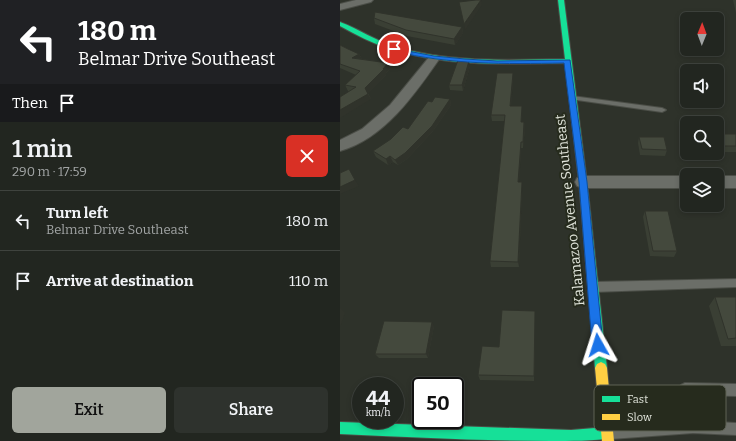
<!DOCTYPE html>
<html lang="en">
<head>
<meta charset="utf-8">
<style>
	:root { --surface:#222620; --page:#2e322d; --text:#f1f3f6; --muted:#a2a5a5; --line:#3f433e; --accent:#a1a59c }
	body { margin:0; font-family:Bitter,serif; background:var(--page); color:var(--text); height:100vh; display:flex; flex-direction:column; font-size:15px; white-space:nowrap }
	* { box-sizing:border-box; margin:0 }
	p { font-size:13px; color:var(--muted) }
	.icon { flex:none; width:22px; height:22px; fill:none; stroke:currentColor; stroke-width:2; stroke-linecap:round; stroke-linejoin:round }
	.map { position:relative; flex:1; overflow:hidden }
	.drawer { display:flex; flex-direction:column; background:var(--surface); width:340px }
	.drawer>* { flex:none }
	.banner { background:#202124; color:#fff; overflow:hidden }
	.needle { width:26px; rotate:1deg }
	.buttons { position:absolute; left:340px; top:12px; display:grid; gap:8px }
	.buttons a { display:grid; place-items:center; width:44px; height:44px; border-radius:6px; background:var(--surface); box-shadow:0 2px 6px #0003,0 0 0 1px var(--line); font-size:20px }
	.speed { position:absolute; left:12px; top:377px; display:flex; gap:8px; font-size:20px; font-weight:700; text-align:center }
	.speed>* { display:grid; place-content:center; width:52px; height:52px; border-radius:50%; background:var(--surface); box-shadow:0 2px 6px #0003,0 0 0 1px var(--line); line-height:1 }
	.speed small { font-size:10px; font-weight:400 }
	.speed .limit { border:2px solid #111; border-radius:6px; background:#fff; color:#111 }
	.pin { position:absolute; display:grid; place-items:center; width:34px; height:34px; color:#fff; margin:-17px; border:2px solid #fff; border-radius:50%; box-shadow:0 1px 4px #0007 }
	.me { position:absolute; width:44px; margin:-22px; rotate:354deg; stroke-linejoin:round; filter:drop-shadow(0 0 3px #0008) }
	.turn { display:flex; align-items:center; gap:14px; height:84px; padding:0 12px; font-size:18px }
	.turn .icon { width:52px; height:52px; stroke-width:2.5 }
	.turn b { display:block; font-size:28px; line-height:34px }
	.then { display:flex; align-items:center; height:38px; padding:0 12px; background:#0003; gap:8px; font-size:15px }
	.round { display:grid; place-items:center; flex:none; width:42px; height:42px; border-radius:6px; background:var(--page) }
	.headline { display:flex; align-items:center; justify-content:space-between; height:68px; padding:0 12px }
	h1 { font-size:24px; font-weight:600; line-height:30px }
	.primary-button { display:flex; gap:8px; margin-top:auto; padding:8px 12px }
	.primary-button a { flex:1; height:46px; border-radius:6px; background:var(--accent); color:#111; font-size:16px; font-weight:600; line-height:46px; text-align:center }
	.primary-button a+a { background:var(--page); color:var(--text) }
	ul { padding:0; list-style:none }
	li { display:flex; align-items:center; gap:12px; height:60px; padding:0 12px; border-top:1px solid var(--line) }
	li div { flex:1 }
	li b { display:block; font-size:15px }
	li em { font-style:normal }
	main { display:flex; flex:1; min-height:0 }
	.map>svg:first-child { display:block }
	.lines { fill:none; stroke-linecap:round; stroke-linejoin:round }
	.lane-casing { stroke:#4b4e47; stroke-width:2 }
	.street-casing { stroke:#4b4e47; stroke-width:2 }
	.fast-casing { stroke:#4b4e47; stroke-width:2 }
	.slow-casing { stroke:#4b4e47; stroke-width:2 }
	.lane { fill:#6b6e68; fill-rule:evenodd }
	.street { fill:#6b6e68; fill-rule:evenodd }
	.fast { fill:#16e098; fill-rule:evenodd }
	.slow { fill:#ffcf43; fill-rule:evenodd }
	.wall { fill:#3a3f34 }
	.shaded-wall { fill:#30332b }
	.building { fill:#44493d; stroke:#30332b }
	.route { fill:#1a73e8; stroke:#114b97 }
	.labels { text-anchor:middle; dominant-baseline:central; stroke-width:4; stroke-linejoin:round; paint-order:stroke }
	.street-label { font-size:14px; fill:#dfe3d9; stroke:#262b1d }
	.key { fill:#262b1d; stroke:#5e6255; stroke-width:1 }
	.key-label { font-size:11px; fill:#dfe3d9 }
</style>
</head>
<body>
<main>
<section class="drawer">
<div class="banner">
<div class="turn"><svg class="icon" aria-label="left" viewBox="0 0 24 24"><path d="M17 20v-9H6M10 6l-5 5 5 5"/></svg><div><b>180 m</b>Belmar Drive Southeast</div></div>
<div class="then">Then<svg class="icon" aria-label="arrive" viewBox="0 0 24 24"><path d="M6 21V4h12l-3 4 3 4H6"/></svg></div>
</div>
<div class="headline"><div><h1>1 min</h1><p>290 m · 17:59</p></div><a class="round" style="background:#d93025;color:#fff"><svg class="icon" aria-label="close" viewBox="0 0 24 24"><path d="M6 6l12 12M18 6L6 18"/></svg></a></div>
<ul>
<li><svg class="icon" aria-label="left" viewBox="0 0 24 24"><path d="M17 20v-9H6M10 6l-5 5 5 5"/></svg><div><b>Turn left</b><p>Belmar Drive Southeast</p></div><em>180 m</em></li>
<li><svg class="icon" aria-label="arrive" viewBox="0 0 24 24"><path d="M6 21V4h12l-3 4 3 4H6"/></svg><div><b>Arrive at destination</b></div><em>110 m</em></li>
</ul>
<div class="primary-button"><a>Exit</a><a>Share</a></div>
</section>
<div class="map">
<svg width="396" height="441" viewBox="0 0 396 441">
	<rect width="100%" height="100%" fill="#2e322a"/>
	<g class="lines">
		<defs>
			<g id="lane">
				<path d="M232 96 322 108 326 110 322 112 230 99 229 98Z"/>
				<path d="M396 279V287L253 292 249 290 248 287 249 284 253 282Z"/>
				<path d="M345 383 396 384V396L352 395 358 421 396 423V435L353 433 271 439 266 438 265 433 266 428 271 427 346 421 339 389 341 385Z"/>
			</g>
			<g id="street">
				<path d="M16 0H33L31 2 0 10V4Z"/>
				<path d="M94 55 98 56 100 58C75 94 44 139 0 151V140L22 129 50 105 90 56Z"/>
				<path d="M243 176H347V188H243L237 186 235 182 237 178Z"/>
				<rect x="377" y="176" width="19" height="12"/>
			</g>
			<g id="fast">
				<path d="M218 0H224L247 182 267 368 265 372 261 374 257 372 255 368 239 182 225 63C167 64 107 67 50 49 32 43 16 35 0 26V22C19 29 36 41 56 47 111 63 168 60 225 59Z"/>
				<path d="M0 422 231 430 267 427 272 428 273 433 272 438C255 441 228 441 211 441 141 441 70 437 0 434Z"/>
			</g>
			<path id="slow" d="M261 362 265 364 267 368 274 441H262L255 368 257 364Z"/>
		</defs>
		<use href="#lane" class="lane-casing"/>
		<use href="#street" class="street-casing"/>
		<use href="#fast" class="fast-casing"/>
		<use href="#slow" class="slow-casing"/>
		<use href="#lane" class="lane"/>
		<use href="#street" class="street"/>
		<use href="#fast" class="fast"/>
		<use href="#slow" class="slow"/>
	</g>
	<g class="wall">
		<path d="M393 0H396V13Z"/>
		<path d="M34 18 122 27 123 33 115 45 67 36 35 24Z"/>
		<path d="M0 45 8 49 19 54 22 59 48 63 50 69 46 73V75L28 93 31 99 8 91 5 85 16 75 0 68Z"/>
		<path d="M130 66 123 91 110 90 109 85Z"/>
		<path d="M173 73V79L171 106H182L181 122H184L185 128 183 148H181L179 182H182V188L179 267H151L150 261 165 121H152L151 115Z"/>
		<path d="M110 99 111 105 93 131 67 159 58 165 53 162 48 165 36 157 33 151 68 129 92 102Z"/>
		<rect x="377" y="134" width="19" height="18"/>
		<path d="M299 137 327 150 325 156 300 155 298 143Z"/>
		<path d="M305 211 337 251 334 257 310 256 303 217Z"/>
		<path d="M375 297H396V346H381L369 306Z"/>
		<path d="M195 318 194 381 140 380 138 375 159 347Z"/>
		<path d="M94 326 88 358H39L35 354Z"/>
	</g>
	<g class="shaded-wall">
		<path d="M141 0 142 5 125 30 124 24Z"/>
		<path d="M122 27 123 33 115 45 114 39Z"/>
		<path d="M19 54 22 59 12 58Z"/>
		<path d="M129 61 130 66 123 91 122 85Z"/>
		<path d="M48 63 50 69 46 73V75L28 94 31 99 0 118V110L25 88Z"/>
		<path d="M173 73V79L171 112 170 106Z"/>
		<path d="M110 99 111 105 93 131 67 159 58 165 55 160Z"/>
		<path d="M184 122 185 128 183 148V142Z"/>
		<path d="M181 142V148L179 188 178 182Z"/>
		<path d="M50 156 53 162 48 165 46 159Z"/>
		<path d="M15 180 19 186 0 194V187Z"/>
		<path d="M182 182V188L179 267 178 262Z"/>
		<path d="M0 308 5 313 0 327Z"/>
		<path d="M92 322 94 326 88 358 86 354Z"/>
	</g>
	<g class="building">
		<path d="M136 0H141L124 24 119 2Z"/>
		<path d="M35 12 122 27 114 39 66 30 34 18Z"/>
		<path d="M0 45 8 49 19 54 12 58 48 63 43 69H44L25 88 28 94 0 110V97L16 87 5 85 20 71 0 64Z"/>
		<path d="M118 60 129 61 122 85H109Z"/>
		<path d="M157 73H173L170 106H182L181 122H184L183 142H181L178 182H182L178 262 150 261 165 115H151Z"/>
		<path d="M95 97 110 99 92 126 65 153 55 160 50 156 46 159 33 151 51 139 63 127 68 129 88 101 92 102Z"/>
		<rect x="377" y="134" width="19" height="12"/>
		<path d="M299 137H324L327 150 302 149Z"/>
		<path d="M9 169 15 180 0 187V173Z"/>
		<path d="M305 211H328L337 251H313Z"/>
		<path d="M375 297H396V338L388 339Z"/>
		<path d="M162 310 195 311 194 376 138 375 142 346 159 347Z"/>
		<path d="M44 321 92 322 86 354H35Z"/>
	</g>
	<path class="route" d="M52 48 94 56 125 59 157 61 230 60 247 182 263 345 262 349 258 351 254 349 252 345 239 182 224 63C163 64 113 65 52 51Z"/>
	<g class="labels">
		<g class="street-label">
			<text transform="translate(230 210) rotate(-96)">Kalamazoo Avenue Southeast</text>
		</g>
	</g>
	<rect x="254" y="385" width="132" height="46" rx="6" class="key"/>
	<rect x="262" y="396" width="18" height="6" fill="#16e098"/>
	<rect x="262" y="414" width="18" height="6" fill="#ffcf43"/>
	<g class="key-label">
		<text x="287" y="403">Fast</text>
		<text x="287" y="421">Slow</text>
	</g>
</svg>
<div class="buttons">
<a><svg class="needle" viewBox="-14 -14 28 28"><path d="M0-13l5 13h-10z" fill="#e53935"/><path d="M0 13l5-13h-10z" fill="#a2a5a5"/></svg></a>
<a><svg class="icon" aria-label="sound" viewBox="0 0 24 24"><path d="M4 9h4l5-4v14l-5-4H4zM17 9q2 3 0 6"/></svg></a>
<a><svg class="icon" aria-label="search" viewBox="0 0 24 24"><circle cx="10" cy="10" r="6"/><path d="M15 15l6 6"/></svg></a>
<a><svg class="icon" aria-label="layers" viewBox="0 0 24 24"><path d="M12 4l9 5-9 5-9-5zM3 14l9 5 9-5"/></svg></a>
</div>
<div class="speed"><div>44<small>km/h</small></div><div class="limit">50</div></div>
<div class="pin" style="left:54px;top:49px;background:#d93025"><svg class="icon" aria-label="arrive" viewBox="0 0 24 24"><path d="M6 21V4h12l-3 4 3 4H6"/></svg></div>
<svg class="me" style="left:258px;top:345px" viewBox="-20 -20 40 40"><path d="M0-17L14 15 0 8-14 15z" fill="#1a73e8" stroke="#fff" stroke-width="4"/></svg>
</div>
</main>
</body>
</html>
